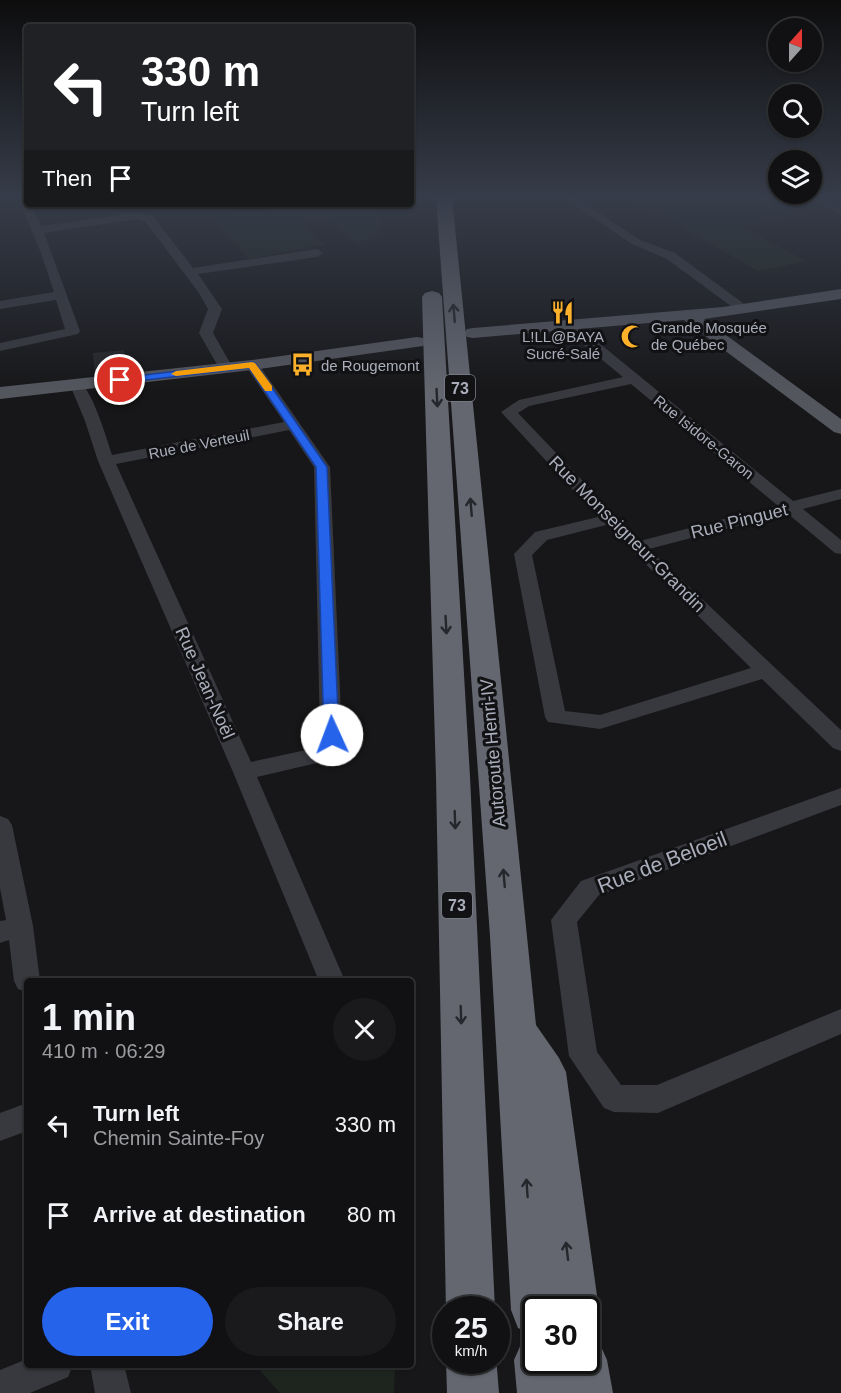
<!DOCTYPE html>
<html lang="en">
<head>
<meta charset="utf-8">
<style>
	:root { --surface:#111113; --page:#1a1a1c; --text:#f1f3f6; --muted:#9c9da0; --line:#303133; --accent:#2563eb }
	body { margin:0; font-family:Helvetica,sans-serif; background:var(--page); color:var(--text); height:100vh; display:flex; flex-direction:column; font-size:22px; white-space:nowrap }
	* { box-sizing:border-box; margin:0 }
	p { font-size:20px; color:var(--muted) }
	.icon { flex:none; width:33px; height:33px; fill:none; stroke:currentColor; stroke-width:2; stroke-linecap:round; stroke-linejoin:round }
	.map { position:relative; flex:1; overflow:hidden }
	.side { position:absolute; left:24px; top:978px; width:390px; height:390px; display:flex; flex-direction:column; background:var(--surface); border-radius:6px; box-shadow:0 2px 4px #0004,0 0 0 2px var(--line) }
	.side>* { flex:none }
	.hud { position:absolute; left:24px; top:24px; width:390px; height:183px; border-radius:6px; box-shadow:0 2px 4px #0004,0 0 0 2px var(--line); background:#202124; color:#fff; overflow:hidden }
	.needle { width:39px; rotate:21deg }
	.buttons { position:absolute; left:768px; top:18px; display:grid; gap:12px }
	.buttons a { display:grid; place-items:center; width:54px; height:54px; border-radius:50%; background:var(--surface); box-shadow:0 2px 4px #0004,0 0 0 2px var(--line); font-size:30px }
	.speed { position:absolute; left:432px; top:1296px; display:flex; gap:12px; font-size:30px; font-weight:700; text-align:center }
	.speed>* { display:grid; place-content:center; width:78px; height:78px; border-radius:50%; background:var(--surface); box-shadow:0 2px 4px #0004,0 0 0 2px var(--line); line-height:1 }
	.speed small { font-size:15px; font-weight:400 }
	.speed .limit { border:3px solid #111; border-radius:9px; background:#fff; color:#111 }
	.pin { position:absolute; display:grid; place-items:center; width:51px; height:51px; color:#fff; margin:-26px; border:3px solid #fff; border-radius:50%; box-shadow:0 2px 6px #0007 }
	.me { position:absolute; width:66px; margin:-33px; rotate:358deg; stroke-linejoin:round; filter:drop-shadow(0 0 4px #0008) }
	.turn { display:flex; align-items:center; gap:21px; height:126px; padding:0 18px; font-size:27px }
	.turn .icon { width:78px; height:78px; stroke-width:2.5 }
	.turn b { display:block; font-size:42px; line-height:51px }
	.then { display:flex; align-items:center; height:57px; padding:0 18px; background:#0003; gap:12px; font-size:22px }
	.round { display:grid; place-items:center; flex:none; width:63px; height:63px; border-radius:32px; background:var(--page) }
	.summary { display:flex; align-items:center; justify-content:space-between; height:102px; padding:0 18px }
	h1 { font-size:36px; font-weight:600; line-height:45px }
	.primary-button { display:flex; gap:12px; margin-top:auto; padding:12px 18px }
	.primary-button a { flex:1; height:69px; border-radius:36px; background:var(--accent); color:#fff; font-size:24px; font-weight:600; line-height:69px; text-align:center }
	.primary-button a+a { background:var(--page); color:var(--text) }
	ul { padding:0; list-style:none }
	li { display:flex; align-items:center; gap:18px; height:90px; padding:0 18px }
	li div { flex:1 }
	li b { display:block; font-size:22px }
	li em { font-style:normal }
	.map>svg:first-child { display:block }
	.green { fill:#1d251e }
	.building { fill:#27272b }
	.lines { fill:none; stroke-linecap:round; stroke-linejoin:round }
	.minor { fill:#38393f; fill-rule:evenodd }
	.major { fill:#54565e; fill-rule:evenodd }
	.highway { fill:#646770; fill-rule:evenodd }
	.oneway { stroke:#26272c }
	.route { fill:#2563eb; stroke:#184099; stroke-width:1.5 }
	.slow { fill:#f59e0b }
	.labels { text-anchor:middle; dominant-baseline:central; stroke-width:6; stroke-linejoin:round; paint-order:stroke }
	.far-poi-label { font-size:15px; fill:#a9aeba; stroke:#121215; text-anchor:start }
	.far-street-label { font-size:15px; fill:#a9aeba; stroke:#121215 }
	.shield { fill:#121215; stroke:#7c7f88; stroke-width:1.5 }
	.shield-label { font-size:16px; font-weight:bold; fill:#a9aeba }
	.street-label { font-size:18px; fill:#a9aeba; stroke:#121215 }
	.near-street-label { font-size:21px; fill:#a9aeba; stroke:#121215 }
</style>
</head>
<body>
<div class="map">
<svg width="841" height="1393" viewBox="0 0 841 1393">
	<rect width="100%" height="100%" fill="#171719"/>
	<g class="green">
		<path d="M630 198H763L800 216 743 227 806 261 758 271Z"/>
		<path d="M302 204H380L381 229 377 236 357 244 326 220 301 223 324 245 249 259 210 218Z"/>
		<path d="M255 1365H395L394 1393H280Z"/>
	</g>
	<path class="building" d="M124 350 126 370 95 374 93 353Z"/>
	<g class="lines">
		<g class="minor">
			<path d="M18 198H27V204H31L41 226 136 213 153 216 193 268 317 249 323 253 317 257 198 274 222 309 213 333 233 368 226 372 219 368 199 333 208 309 199 293 145 221 136 219 44 233 80 331 78 334 0 351V343L65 329 56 300 0 309V301L54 292 41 253Z"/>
			<path d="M564 198H576L640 240 675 253 751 309 744 313 739 312 667 259 632 244Z"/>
			<path d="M809 198H822L841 207V214Z"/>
			<path d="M567 320 572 321 793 501 841 489V499L803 509 841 540V554L835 553 787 513 649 549 841 730V751L833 748 762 679 600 729 548 722 545 717 514 554 535 532 598 517 501 412 519 400 623 377 562 327 560 324 562 321ZM631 384 777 505 640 541 518 413 529 406ZM606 525 751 668 600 715 565 711 532 555 547 540Z"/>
			<path d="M252 361 257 362 330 467 342 735 321 762 257 777 345 981H319L233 772 98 461 85 421 70 385 77 381C91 384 107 440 112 455L284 422 245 365ZM289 430 314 467 320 733 306 750 251 762 116 464Z"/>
			<path d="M841 788V805L599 895 577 922 597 1052 621 1085H657L841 1009V1034L658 1113 614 1112 604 1108 569 1056 551 920 581 881Z"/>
			<path d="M0 816 8 819 12 825 33 926 40 981H27V992L18 989 14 981 9 940 0 943V921L6 920 0 888Z"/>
			<path d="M27 1103V1131L0 1141V1113Z"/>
			<path d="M27 1359V1365H73L68 1377 30 1393H0V1370Z"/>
			<path d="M90 1365H124L131 1393H95Z"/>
		</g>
		<g class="major">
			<path d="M841 289V299L704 319 841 419V434L834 432 684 320 473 338 467 337 464 333 467 329 473 328 723 307Z"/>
			<path d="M417 337 423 338 426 342 423 346 252 370 0 399V387L252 360Z"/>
		</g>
		<g class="highway">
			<path d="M436 198H452L536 1025 559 1058 566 1072 599 1310 592 1328 586 1330V1310H536V1335L518 1328 511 1310 490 936Z"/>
			<path d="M432 291 439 293 442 297 470 777 495 1310H446V1312L436 777 422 297 425 293Z"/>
			<path d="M536 1336V1360H586V1336L599 1342 607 1360 613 1393H517L514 1360 522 1342Z"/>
			<path d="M496 1356 499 1393H447L446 1360H496Z"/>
		</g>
	</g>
	<defs><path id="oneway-shaft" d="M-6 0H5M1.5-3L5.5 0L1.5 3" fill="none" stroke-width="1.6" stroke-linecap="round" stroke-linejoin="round" transform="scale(1.5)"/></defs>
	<g class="oneway">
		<use href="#oneway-shaft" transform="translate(454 313) rotate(-95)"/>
		<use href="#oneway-shaft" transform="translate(437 398) rotate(87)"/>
		<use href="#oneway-shaft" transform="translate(471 507) rotate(-95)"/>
		<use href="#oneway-shaft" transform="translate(446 625) rotate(87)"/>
		<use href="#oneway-shaft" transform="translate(455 820) rotate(88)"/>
		<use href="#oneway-shaft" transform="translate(504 878) rotate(-95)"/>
		<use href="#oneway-shaft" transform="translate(461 1015) rotate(88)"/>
		<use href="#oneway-shaft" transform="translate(527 1188) rotate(-94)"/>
		<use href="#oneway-shaft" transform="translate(567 1251) rotate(-97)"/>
	</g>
	<linearGradient id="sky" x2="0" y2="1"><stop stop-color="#0d0d0e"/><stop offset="0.5" stop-color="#363c49"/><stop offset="1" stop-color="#363c49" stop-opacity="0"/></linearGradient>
	<rect width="841" height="393" fill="url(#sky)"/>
	<path class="route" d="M252 362 255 363 327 467 339 735 332 740 324 735 316 467 249 368 120 383 115 380 120 378Z"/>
	<path class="slow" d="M252 362 255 363 272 386V391H265L249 368 176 376 171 374 176 371Z"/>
	<defs>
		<symbol id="restaurant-bare" viewBox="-9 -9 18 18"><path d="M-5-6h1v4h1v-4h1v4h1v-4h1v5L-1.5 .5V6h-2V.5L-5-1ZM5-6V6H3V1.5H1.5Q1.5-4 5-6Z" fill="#fdb12b" stroke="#121215" stroke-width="2.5" paint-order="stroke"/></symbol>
		<symbol id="mosque-bare" viewBox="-9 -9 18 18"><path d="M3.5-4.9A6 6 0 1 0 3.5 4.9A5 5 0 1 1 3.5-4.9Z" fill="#fdb12b" stroke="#121215" stroke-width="2.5" paint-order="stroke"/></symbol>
		<symbol id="bus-bare" viewBox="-9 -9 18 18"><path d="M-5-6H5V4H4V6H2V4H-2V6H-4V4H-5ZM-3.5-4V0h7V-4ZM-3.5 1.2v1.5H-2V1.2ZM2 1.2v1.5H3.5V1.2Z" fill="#fdb12b" stroke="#121215" stroke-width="2.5" paint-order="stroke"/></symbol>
	</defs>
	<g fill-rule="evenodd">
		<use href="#restaurant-bare" x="546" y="296" width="33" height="33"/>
		<use href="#mosque-bare" x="616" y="320" width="33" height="33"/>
		<use href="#bus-bare" x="286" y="348" width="33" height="33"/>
	</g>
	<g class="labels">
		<g class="far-poi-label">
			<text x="651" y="327">Grande Mosquée<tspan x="651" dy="17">de Québec</tspan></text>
			<text x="563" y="336" text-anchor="middle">L!LL@BAYA<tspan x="563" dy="17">Sucré-Salé</tspan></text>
			<text x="321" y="365">de Rougemont</text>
		</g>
		<g class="far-street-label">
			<text transform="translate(704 437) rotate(39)">Rue Isidore-Garon</text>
			<text transform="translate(199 444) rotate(-11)">Rue de Verteuil</text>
		</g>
		<g class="shield">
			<rect x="445" y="375" width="30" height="26" rx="4.5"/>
			<rect x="442" y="892" width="30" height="26" rx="4.5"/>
		</g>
		<g class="shield-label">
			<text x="460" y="388">73</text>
			<text x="457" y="905">73</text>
		</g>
		<g class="street-label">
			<text transform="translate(739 521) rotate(-14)">Rue Pinguet</text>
			<text transform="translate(627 534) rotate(45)">Rue Monseigneur-Grandin</text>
			<text transform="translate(205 683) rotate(66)">Rue Jean-Noël</text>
			<text transform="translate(493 753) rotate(-95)">Autoroute Henri-IV</text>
		</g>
		<g class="near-street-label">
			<text transform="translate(662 862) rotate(-21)">Rue de Beloeil</text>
		</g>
	</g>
</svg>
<div class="buttons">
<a><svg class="needle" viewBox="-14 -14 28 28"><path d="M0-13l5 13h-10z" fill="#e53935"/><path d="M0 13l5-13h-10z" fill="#9c9da0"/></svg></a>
<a><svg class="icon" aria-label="search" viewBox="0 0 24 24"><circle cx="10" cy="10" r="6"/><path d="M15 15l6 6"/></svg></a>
<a><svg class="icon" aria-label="layers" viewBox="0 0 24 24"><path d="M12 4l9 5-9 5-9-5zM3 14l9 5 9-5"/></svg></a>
</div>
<div class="speed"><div>25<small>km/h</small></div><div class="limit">30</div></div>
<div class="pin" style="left:120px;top:380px;background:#d93025"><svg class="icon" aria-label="arrive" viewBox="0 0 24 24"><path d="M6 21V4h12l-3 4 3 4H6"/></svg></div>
<svg class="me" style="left:332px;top:735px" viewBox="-20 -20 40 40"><circle r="19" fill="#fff"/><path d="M0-13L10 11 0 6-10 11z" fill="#2563eb"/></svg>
<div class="hud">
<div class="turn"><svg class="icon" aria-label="left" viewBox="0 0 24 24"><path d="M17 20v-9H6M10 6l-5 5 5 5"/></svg><div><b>330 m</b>Turn left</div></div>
<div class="then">Then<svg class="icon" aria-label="arrive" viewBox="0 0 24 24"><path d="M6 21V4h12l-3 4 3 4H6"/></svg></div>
</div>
<section class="side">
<div class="summary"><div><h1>1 min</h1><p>410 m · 06:29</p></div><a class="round"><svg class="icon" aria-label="close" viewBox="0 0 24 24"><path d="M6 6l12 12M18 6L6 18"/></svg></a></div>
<ul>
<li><svg class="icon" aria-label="left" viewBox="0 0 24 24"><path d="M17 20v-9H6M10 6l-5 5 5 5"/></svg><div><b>Turn left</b><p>Chemin Sainte-Foy</p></div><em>330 m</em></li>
<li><svg class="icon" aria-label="arrive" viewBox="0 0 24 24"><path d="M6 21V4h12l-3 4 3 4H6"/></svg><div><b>Arrive at destination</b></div><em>80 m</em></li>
</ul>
<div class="primary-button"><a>Exit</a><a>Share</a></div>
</section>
</div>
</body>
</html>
